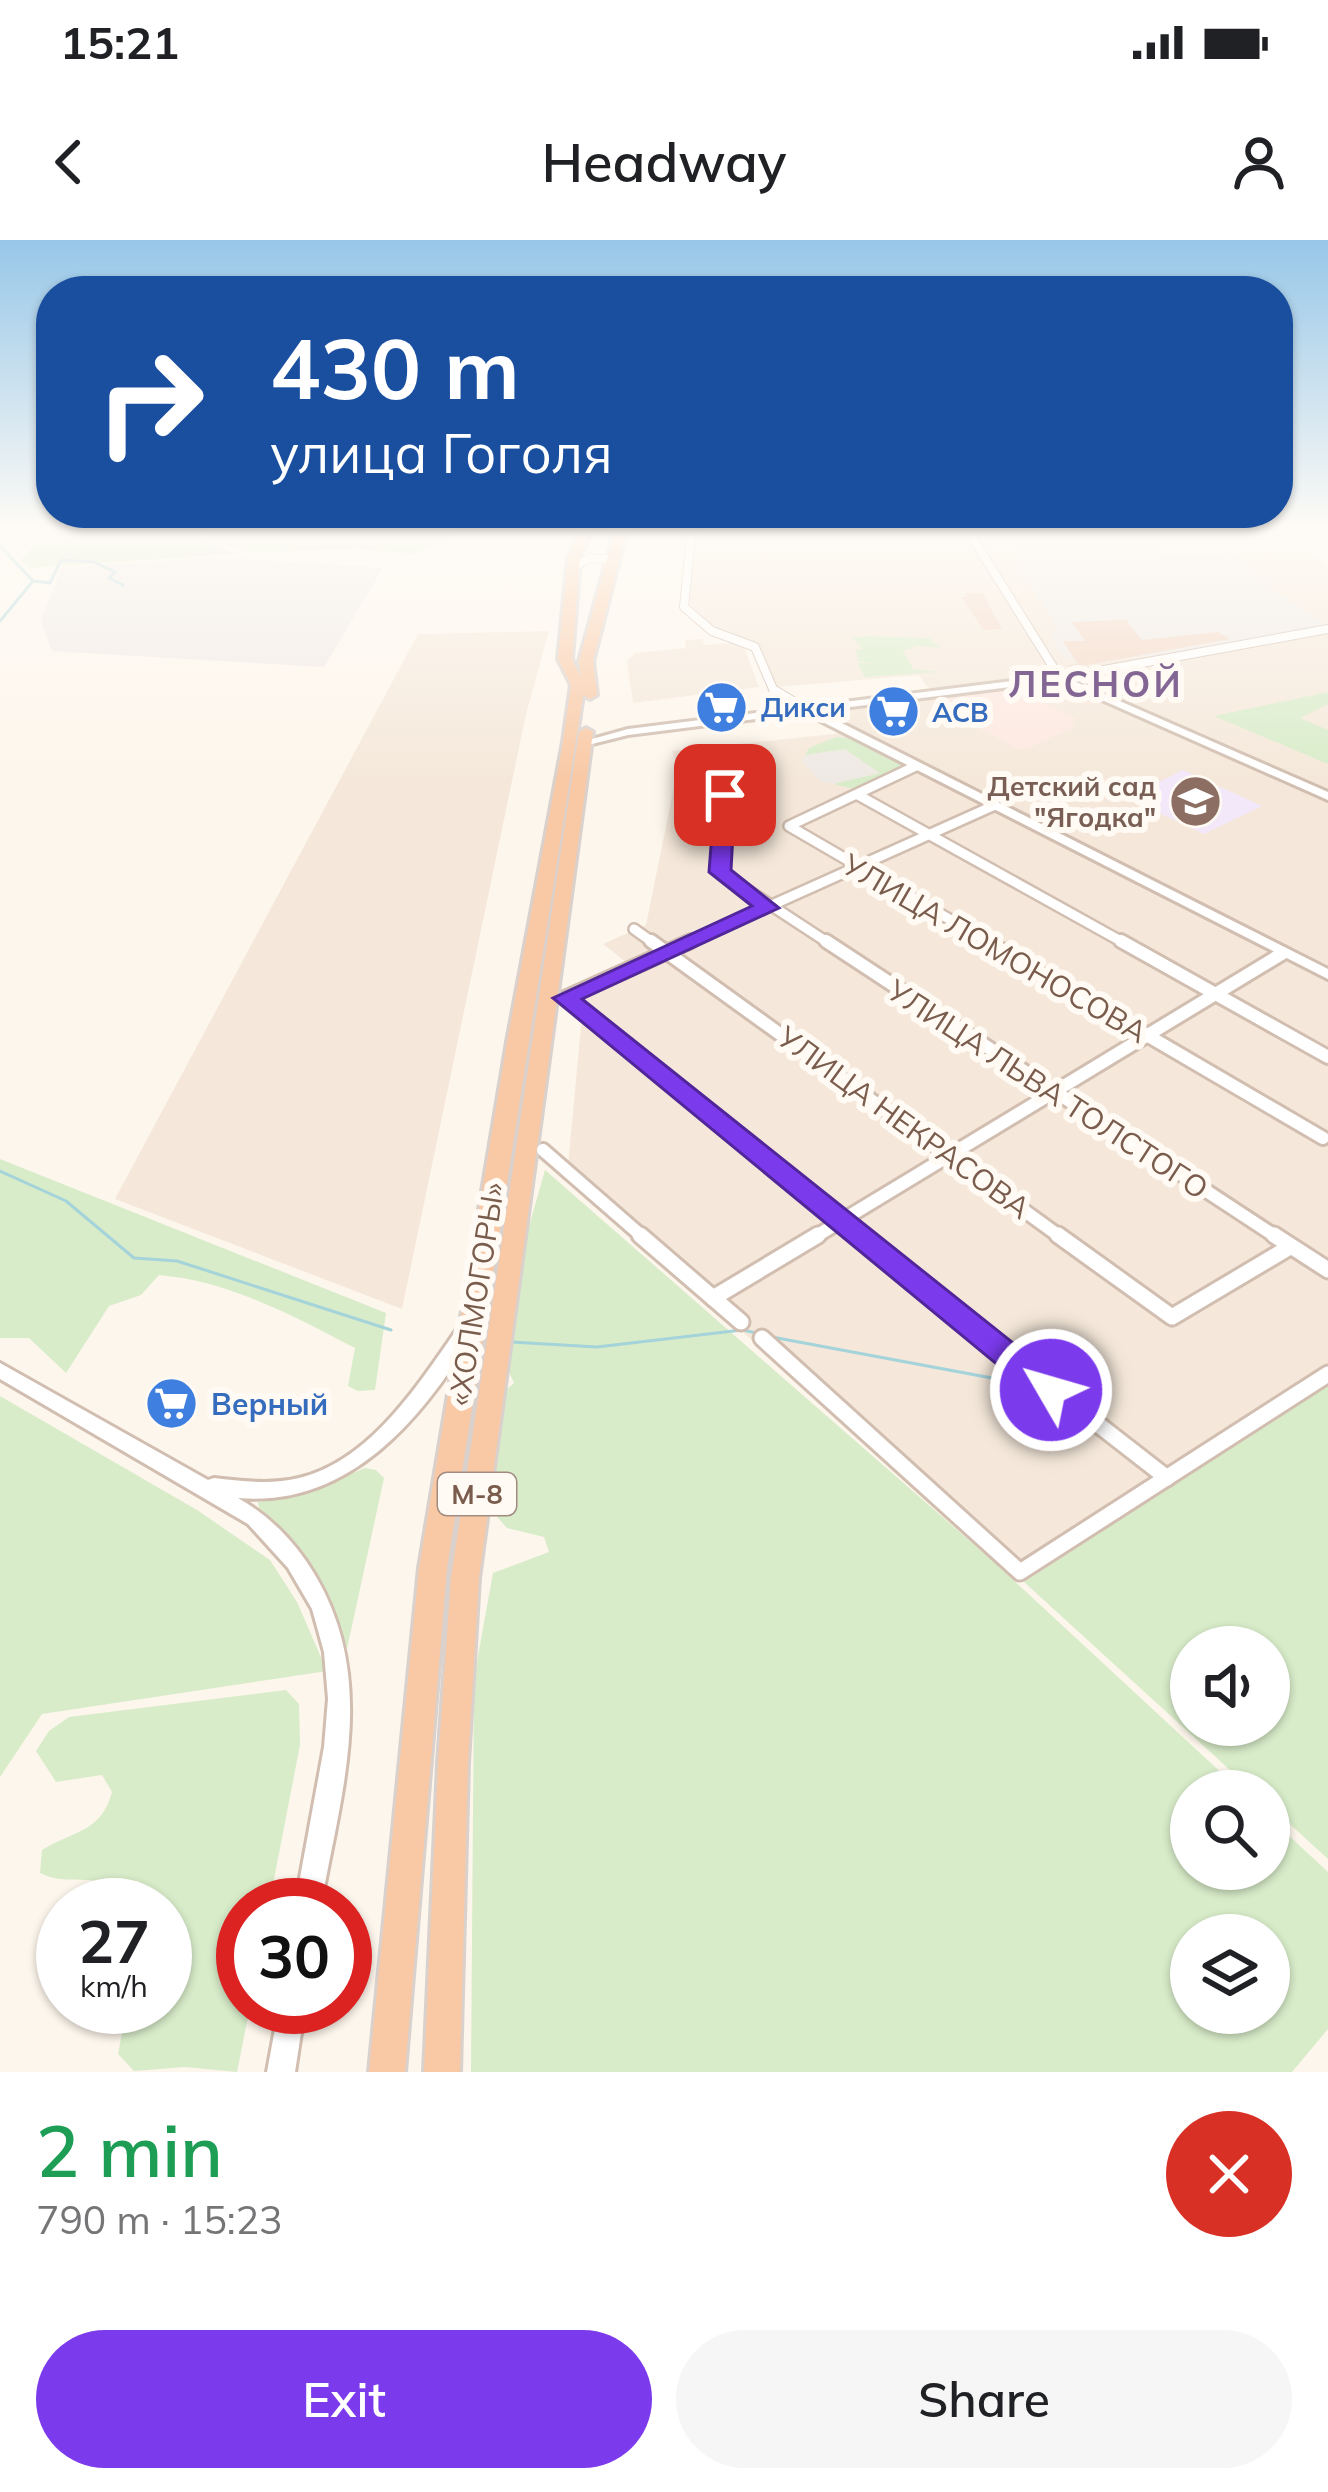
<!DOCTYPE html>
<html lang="en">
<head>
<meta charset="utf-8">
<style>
	:root { --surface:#fff; --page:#f6f6f6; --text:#202124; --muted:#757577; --accent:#7c3aed }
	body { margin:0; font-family:Mulish,sans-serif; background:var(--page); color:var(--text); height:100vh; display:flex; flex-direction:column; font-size:45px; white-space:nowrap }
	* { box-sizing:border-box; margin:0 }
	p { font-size:39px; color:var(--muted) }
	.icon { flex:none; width:66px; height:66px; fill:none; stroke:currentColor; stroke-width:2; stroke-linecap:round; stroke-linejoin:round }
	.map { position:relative; height:1832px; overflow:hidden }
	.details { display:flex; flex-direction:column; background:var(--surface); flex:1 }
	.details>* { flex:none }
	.top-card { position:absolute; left:36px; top:36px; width:1257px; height:252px; border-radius:48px; box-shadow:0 3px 9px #0004; background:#1a4fa0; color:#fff; overflow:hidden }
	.controls { position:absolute; left:1170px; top:1386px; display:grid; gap:24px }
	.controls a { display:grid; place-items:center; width:120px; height:120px; border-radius:50%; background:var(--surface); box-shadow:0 3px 9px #0004; font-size:60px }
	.speed { position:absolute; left:36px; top:1638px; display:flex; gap:24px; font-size:60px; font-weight:700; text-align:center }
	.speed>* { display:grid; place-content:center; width:156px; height:156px; border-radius:50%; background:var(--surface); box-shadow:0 3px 9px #0004; line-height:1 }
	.speed small { font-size:30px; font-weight:400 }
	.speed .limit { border:18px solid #d22; background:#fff; color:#111 }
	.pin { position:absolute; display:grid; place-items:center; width:102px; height:102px; color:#fff; margin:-51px; border-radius:24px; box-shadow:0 6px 18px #0006 }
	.me { position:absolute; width:132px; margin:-66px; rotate:308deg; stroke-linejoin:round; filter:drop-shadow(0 0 9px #0008) }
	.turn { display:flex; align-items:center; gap:42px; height:252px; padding:0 36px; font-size:54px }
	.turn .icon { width:156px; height:156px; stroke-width:2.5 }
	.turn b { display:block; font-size:84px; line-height:102px }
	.round { display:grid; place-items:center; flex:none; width:126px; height:126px; border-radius:63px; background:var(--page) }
	.head { display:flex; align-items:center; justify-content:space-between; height:204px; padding:0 36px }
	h1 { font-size:72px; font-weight:600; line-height:90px; color:#1e9e55 }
	.button { display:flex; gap:24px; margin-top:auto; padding:24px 36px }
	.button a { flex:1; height:138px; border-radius:72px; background:var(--accent); color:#fff; font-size:48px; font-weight:600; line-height:138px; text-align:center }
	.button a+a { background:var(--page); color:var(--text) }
	.status { display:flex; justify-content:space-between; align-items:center; height:84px; padding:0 60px; background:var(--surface); direction:ltr }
	.status svg { height:33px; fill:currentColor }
	header { display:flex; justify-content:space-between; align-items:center; height:156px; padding:0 36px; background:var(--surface); font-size:54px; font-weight:600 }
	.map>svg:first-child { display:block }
	.residential { fill:#f5e8da }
	.commercial { fill:#fde8e0 }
	.industrial { fill:#efe9e4 }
	.education { fill:#f3e8fa }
	.green { fill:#d8ecc9; fill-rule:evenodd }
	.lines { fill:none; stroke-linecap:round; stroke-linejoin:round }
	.stream { stroke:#a5d3da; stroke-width:3 }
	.building { fill:#f3d5c3 }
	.minor-far3-casing { stroke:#d1beb0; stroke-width:10 }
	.minor-far2-casing { stroke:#d1beb0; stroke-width:14 }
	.minor-far1-casing { stroke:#d1beb0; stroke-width:18 }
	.minor-casing { stroke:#d1beb0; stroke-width:21 }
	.tertiary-casing { stroke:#d1beb0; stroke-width:6 }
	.trunk-casing { stroke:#dad1cd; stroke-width:6 }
	.minor-far3 { stroke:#fff; stroke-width:8 }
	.minor-far2 { stroke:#fff; stroke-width:9 }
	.minor-far1 { stroke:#fff; stroke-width:12 }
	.minor { stroke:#fff; stroke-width:15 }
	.tertiary { fill:#fff; fill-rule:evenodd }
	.trunk { fill:#f9c8a4; fill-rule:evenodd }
	.route { fill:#7c3aed; stroke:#51269a; stroke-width:3 }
	.labels { text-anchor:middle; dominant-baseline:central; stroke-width:12; stroke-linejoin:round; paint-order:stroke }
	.far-shop-label { font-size:27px; font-weight:bold; fill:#366cbe; stroke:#fffaf3; text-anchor:start }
	.far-education-label { font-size:27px; font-weight:bold; fill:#785e54; stroke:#fffaf3; text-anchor:end }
	.shield { fill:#fffaf3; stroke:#a28b7f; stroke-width:3 }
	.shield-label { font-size:27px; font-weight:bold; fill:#7a5c4d }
	.street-label { font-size:30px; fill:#7a5c4d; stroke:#fffaf3 }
	.shop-label { font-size:30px; font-weight:bold; fill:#366cbe; stroke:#fffaf3; text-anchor:start }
	.far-district-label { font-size:36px; font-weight:bold; letter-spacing:3px; fill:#846695; stroke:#fffaf3 }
</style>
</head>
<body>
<div class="status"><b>15:21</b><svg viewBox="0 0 49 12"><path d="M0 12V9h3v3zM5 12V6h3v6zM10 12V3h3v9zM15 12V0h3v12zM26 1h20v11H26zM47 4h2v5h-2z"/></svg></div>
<header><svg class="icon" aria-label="back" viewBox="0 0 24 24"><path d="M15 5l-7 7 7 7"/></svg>Headway<svg class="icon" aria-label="person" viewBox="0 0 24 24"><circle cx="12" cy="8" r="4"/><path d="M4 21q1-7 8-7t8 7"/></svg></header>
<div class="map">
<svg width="1328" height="1832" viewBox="0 0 1328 1832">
	<rect width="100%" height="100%" fill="#fdf6ec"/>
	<g class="residential">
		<path d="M697 286H1290L1300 304 1328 326V1144L1024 1342 567 936 584 755 636 730 603 704 646 685 678 527 672 511 853 492 817 470 934 455 919 435 776 447 760 406 718 391 695 374 689 363Z"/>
		<path d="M549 391 526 474 402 1069 115 959 418 394Z"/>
		<path d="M702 399 705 405 742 402 759 447 633 463 627 421 636 413 685 408 686 400Z"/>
	</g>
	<path class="commercial" d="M1009 447 1077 479 1069 483 1076 487 1022 511 967 482 945 455Z"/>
	<g class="industrial">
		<path d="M1004 286H1135L1166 316 1234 313 1274 350 1325 384 1295 394 1177 415 1065 419 1049 394 1057 390 1050 375 1016 326H1027L1026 319Z"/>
		<path d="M216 317 383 328 324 427 52 411 41 381 61 328Z"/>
		<path d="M844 509 881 533 834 544 819 541 802 521 805 515Z"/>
	</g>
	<path class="education" d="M1183 530 1262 566 1204 594 1127 558Z"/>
	<g class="green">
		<path d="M0 286H182L211 305 237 314 30 328 21 320 34 305 23 299 20 291 0 290Z"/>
		<path d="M194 286H473L416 314 359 309 249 312 218 302Z"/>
		<path d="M866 396 929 398 940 408 909 405 917 408 903 410 913 429 887 427 938 432 865 437 857 423 873 424 858 421 856 410 862 409 853 398Z"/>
		<path d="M1328 452V464L1300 478 1328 490V524L1214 476Z"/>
		<path d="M836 497 859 499 909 526 862 551 834 544 880 533 845 509 805 515 809 508Z"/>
		<path d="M0 919 386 1073 375 1150 358 1151 348 1146 355 1108C294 1076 229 1041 159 1035L141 1055 109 1066 66 1133 29 1098H0Z"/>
		<path d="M545 930 994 1322 1241 1551H1191V1629H1269V1577L1328 1632V1789L1292 1832H471L474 1438 493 1333 549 1312 544 1297 507 1288 484 1262 498 1156 514 1143 505 1124 528 990ZM1191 1695H1269V1773H1191Z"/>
		<path d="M1328 1144V1619L1269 1565V1551H1253L1024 1342ZM1191 1407H1269V1485H1191Z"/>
		<path d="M0 1156 197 1270 270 1320 297 1362 327 1431 42 1474 0 1537Z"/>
		<path d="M365 1228 376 1230 384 1238 347 1409 303 1314 259 1270 258 1262 304 1254Z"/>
		<path d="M286 1450 299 1464 300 1505 269 1665H243V1767H250L237 1832 185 1827 134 1831 118 1814 127 1767H165V1665H100L103 1642C80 1637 62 1644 40 1633L42 1610C74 1590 101 1593 112 1552L102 1535 56 1542 36 1511 49 1491 69 1477Z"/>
	</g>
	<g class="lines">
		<g class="stream">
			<path d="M0 306 33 341 0 381"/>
			<path d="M33 341 50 343 61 320 94 322 115 332 109 338 123 345"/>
			<path d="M0 931 66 961 134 1018 177 1021 391 1090"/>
			<path d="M772 1097 1040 1147"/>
			<path d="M511 1102 597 1107 742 1090 757 1093"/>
		</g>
	</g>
	<g class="building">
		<path d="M964 353H982L1002 389 984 390 961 357H966Z"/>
		<path d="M1126 380 1142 400 1218 392 1230 399 1070 428 1067 425 1078 424 1063 401H1085L1072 382Z"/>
	</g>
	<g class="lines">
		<defs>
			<g id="minor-far3">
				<path d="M692 286 684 367 712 391 755 407 773 449 806 469"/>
				<path d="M965 286 1060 438 1328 389"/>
				<path d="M574 327 590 318 607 319 612 326"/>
			</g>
			<g id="minor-far2">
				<path d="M728 516 720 632 830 704"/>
				<path d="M916 526 789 586 992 704"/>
				<path d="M858 555 1126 704"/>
				<path d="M634 689 655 704"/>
				<path d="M685 704 995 565"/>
			</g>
			<g id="minor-far1">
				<path d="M651 701 1062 998"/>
				<path d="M691 701 565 758 859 998"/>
				<path d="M826 701 1278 998"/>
				<path d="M986 701 1323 898"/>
				<path d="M1121 701 1328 817"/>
				<path d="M543 910 644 998"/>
				<path d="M813 998 1283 713"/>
			</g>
			<g id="minor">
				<path d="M640 995 741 1082"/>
				<path d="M855 995 1167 1238"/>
				<path d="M1058 995 1172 1077 1288 1008"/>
				<path d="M1274 995 1328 1030"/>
				<path d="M713 1058 818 995"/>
				<path d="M762 1098 1020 1332 1328 1134"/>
			</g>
			<g id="tertiary">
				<path d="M1060 435 1328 552V560L1059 441 818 471 1328 729V739L805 473 628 495 584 506 578 503 628 489Z"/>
				<path d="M467 1083 474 1085 476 1090C424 1177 350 1268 238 1258 270 1276 296 1303 315 1335 378 1441 341 1552 321 1665H295L324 1507 328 1459 324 1412 312 1369 288 1328 248 1284 0 1139V1123L208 1240 214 1238C242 1241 271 1245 299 1238 372 1220 419 1143 460 1085Z"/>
				<path d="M279 1767H305L295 1832H267Z"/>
			</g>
			<g id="trunk">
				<path d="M583 286H594L580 317 572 419 581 438 579 421 616 286H628L593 421 597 455 590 459 583 455 447 1328 405 1832H369L419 1328 507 802 563 502 571 445 558 419 568 317Z"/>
				<path d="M586 488 593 492 479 1338 468 1523 460 1832H424L438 1523 451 1338 579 492Z"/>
			</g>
		</defs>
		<use href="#minor-far3" class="minor-far3-casing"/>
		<use href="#minor-far2" class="minor-far2-casing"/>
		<use href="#minor-far1" class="minor-far1-casing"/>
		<use href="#minor" class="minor-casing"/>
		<use href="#tertiary" class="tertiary-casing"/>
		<use href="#trunk" class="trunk-casing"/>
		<use href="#minor-far3" class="minor-far3"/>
		<use href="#minor-far2" class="minor-far2"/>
		<use href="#minor-far1" class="minor-far1"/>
		<use href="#minor" class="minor"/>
		<use href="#tertiary" class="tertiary"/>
		<use href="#trunk" class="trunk"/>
	</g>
	<linearGradient id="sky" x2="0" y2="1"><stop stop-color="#97c7e8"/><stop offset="0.53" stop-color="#fefbf6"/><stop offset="1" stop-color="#fefbf6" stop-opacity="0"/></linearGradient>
	<rect width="1328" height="542" fill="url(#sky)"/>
	<path class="route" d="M725 549 735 555 731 630 779 668 582 759 1062 1142 1067 1150 1062 1159 1051 1163 1039 1159 553 758 752 666 709 632 715 555Z"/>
	<defs>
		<symbol id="supermarket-disc" viewBox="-11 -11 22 22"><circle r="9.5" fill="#3f7fe0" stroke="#fffaf3"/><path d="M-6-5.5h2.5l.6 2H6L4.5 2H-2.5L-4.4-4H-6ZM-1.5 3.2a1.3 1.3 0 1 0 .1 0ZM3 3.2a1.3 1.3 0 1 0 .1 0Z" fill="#fff"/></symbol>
		<symbol id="school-disc" viewBox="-11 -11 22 22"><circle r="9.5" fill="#8d6e63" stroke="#fffaf3"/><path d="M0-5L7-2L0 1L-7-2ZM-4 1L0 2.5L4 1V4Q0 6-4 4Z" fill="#fff"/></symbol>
	</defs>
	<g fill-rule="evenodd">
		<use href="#supermarket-disc" x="692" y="438" width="59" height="59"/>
		<use href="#supermarket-disc" x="864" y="442" width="59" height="59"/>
		<use href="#school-disc" x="1166" y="532" width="59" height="59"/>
		<use href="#supermarket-disc" x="142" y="1134" width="59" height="59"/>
	</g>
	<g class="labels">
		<g class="far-shop-label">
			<text x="761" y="467">Дикси</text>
			<text x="932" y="472">АСВ</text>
		</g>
		<g class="far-education-label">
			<text x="1156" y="546">Детский сад<tspan x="1156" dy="31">"Ягодка"</tspan></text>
		</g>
		<rect class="shield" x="438" y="1233" width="78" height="42" rx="9"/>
		<g class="shield-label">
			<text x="477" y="1254">М-8</text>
		</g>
		<g class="street-label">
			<text transform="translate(995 708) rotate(30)">УЛИЦА ЛОМОНОСОВА</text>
			<text transform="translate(1048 849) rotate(33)">УЛИЦА ЛЬВА ТОЛСТОГО</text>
			<text transform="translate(904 882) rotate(36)">УЛИЦА НЕКРАСОВА</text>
			<text transform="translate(476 1054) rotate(-81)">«ХОЛМОГОРЫ»</text>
		</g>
		<g class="shop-label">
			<text x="211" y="1164">Верный</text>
		</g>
		<g class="far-district-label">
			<text x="1096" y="443">ЛЕСНОЙ</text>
		</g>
	</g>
</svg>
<div class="controls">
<a><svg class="icon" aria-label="sound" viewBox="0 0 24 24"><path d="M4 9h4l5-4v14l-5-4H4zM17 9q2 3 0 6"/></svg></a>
<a><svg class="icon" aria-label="search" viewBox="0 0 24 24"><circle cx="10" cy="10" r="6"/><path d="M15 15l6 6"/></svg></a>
<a><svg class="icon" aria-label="layers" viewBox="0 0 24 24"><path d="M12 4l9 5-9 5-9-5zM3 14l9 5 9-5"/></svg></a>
</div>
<div class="speed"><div>27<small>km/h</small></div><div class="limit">30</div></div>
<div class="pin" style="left:725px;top:555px;background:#d93025"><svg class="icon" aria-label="arrive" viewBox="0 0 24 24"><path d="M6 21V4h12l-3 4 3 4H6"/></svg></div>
<svg class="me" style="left:1051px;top:1150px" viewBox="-20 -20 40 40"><circle r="17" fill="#7c3aed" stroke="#fff" stroke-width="3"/><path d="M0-11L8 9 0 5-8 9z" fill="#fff"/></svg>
<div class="top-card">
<div class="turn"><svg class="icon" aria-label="right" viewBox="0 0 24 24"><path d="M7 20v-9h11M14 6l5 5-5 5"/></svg><div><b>430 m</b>улица Гоголя</div></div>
</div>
</div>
<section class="details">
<div class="head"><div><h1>2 min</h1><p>790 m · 15:23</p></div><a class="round" style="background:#d93025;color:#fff"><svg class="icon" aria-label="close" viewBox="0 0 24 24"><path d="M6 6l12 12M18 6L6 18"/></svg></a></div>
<div class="button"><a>Exit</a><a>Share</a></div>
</section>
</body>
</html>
